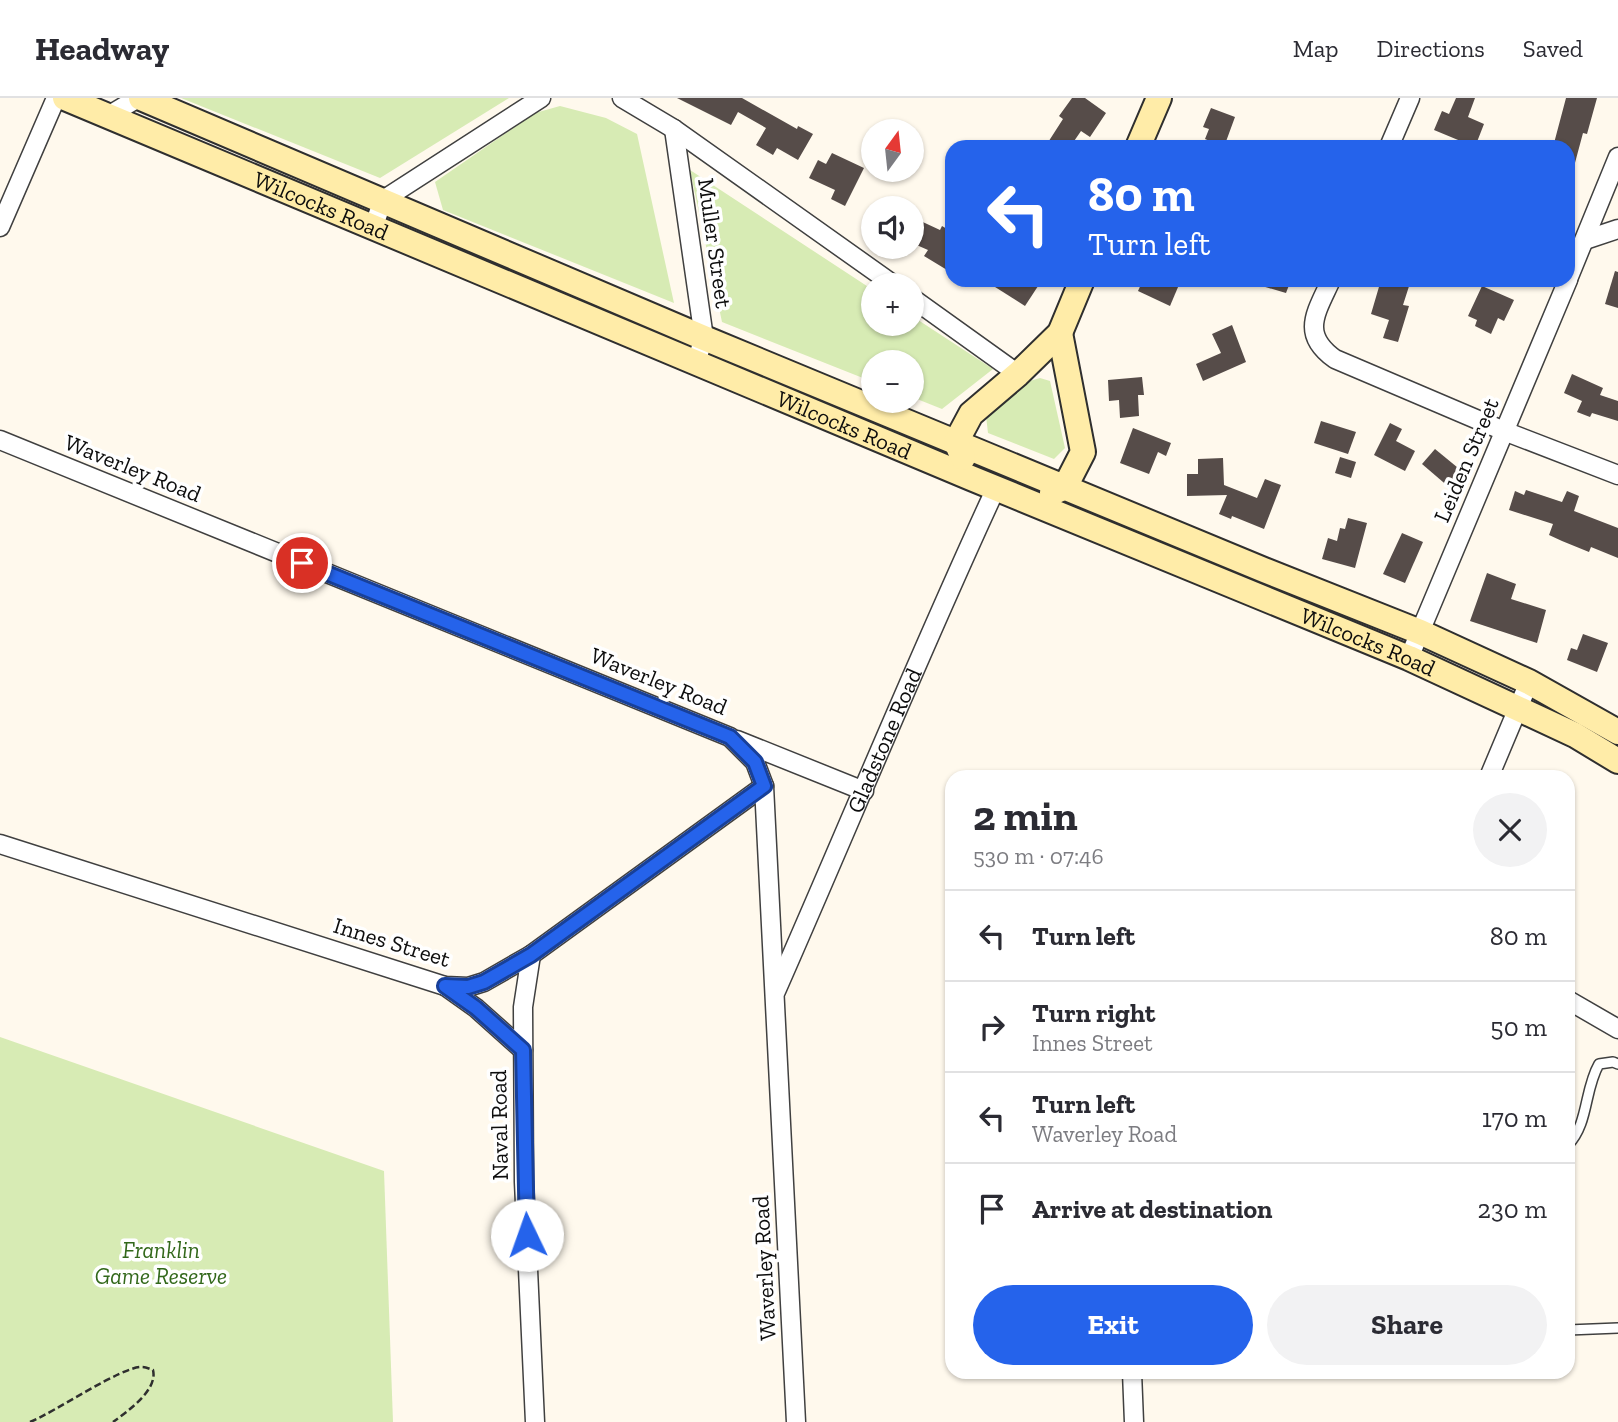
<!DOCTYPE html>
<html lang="en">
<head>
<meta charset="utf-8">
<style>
	:root { --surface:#fff; --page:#f2f2f3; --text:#2b2b33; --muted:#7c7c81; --line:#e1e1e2; --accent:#2563eb }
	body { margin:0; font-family:"Zilla Slab",serif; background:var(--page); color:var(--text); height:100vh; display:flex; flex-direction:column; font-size:26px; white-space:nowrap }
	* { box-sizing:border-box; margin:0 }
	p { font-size:23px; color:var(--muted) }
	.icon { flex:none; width:38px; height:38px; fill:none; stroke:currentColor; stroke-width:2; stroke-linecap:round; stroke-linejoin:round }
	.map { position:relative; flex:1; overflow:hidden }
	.sheet { position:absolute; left:945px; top:672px; width:630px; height:609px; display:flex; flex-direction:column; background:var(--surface); border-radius:21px; box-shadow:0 2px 5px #0004 }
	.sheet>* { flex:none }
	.hud { position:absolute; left:945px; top:42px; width:630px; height:147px; border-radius:21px; box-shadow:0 2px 5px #0004; background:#2563eb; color:#fff; overflow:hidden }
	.needle { width:46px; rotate:15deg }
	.buttons { position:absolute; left:861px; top:21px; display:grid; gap:14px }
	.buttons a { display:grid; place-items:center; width:63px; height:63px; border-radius:50%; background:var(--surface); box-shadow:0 2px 5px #0004; font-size:35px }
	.pin { position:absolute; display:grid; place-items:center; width:60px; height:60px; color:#fff; margin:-30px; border:4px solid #fff; border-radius:50%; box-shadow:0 2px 7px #0007 }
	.me { position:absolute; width:77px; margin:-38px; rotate:357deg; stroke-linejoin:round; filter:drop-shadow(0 0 5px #0008) }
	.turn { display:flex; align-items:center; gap:24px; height:147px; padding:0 28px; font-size:32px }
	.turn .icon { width:91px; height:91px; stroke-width:2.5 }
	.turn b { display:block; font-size:49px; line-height:60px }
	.round { display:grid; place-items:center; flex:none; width:74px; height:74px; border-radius:37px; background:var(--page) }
	.overview { display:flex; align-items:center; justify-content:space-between; height:119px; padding:0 28px }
	h1 { font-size:42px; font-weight:700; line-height:52px }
	.primary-button { display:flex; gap:14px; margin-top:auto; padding:14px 28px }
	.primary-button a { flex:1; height:80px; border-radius:42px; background:var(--accent); color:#fff; font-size:28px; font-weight:700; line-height:80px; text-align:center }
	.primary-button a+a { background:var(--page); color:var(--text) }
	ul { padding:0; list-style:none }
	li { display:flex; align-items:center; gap:21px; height:91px; padding:0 28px; border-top:2px solid var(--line) }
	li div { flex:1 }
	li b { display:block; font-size:26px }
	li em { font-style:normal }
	header { display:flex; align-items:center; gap:42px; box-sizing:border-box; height:98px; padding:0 35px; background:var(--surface); border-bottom:2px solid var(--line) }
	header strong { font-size:33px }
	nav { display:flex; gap:38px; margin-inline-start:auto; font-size:24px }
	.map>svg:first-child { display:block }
	.green { fill:#d7ebb4 }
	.building { fill:#564c49 }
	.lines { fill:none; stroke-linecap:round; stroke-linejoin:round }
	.lane-casing { stroke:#404040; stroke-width:12 }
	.street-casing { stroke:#404040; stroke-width:21 }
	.secondary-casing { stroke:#2f2f2f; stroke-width:28 }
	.path { stroke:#2f2f2f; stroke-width:2.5; stroke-dasharray:7 3.5; stroke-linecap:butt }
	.lane { stroke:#fff; stroke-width:9 }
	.street { stroke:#fff; stroke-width:18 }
	.secondary { stroke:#ffeca8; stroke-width:24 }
	.route-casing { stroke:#184099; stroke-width:18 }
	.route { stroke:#2563eb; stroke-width:12 }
	.labels { text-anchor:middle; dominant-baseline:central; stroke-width:7; stroke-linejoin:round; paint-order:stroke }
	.street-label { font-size:23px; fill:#0d0d0d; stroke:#fff }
	.park-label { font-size:23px; font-style:italic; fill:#32681a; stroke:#fff }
</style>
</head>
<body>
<header>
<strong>Headway</strong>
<nav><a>Map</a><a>Directions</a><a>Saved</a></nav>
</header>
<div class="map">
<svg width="1618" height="1324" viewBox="0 0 1618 1324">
	<rect width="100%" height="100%" fill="#fff9ed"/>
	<g class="green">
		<path d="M181 0H509L380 80Z"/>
		<path d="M560 8 606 20 637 36 674 205 443 112 435 84 535 15Z"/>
		<path d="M690 72 873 192V226H912V218L993 271 942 311 912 299V264H873V284L722 224Z"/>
		<path d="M1040 280 1050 283 1065 350 1054 361 988 335 986 318 1023 285Z"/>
		<path d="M0 939 384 1073 393 1324H0Z"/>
	</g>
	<g class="building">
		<path d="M677 0H742L797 31 798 28 813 36 798 62 777 50 773 57 756 47 766 30 738 14 731 27Z"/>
		<path d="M1072 0H1085L1106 15 1090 39 1081 33 1070 49H1045L1063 21 1059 18Z"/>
		<path d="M1456 0H1475L1468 19 1484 26 1475 49 1434 32 1442 13 1449 16Z"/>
		<path d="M1566 0H1597L1587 36 1583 35 1572 76 1568 75V49H1553Z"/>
		<path d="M1211 10 1235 19 1224 49 1205 41 1209 31 1203 29Z"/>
		<path d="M832 55 864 70 845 108 831 101 835 92 809 80 818 62 826 66Z"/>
		<path d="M912 119 940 132 942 128 952 134V175L924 158 928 152 912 145Z"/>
		<path d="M1615 173 1618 174V210L1605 206Z"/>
		<path d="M984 182H1042L1025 208Z"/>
		<path d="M1143 182H1181L1170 208 1138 193Z"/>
		<path d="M1253 182H1291L1286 195 1252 185Z"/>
		<path d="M1381 182H1411L1403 207 1409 208 1398 244 1383 240 1389 222 1371 216Z"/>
		<path d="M1482 188 1514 202 1504 223 1498 220 1491 236 1475 228 1477 222 1468 218Z"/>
		<path d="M1232 227 1246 264 1203 283 1196 266 1221 255 1212 236Z"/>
		<path d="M1572 276 1603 290 1600 297 1618 303V323L1592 315 1590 319 1577 314 1582 303 1564 295Z"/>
		<path d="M1142 279 1144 297H1138L1139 318 1120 320 1119 302 1109 303 1108 282Z"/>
		<path d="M1321 323 1356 334 1348 356 1314 345Z"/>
		<path d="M1390 325 1402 331 1396 343 1415 353 1405 373 1374 357Z"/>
		<path d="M1133 330 1171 345 1166 358 1158 354 1149 376 1120 365Z"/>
		<path d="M1435 351 1463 374 1450 390 1422 366Z"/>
		<path d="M1340 359 1356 364 1351 380 1335 375Z"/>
		<path d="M1223 360 1224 387 1257 400 1265 381 1281 387 1264 431 1232 418 1231 421 1219 416 1227 397 1187 398V376H1198V361Z"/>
		<path d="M1526 392 1562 404 1567 393 1579 398 1574 413 1618 430V460L1591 449 1589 454 1562 443 1549 437 1553 426 1509 412 1515 393 1524 397Z"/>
		<path d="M1348 420 1367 425 1355 470 1322 461 1328 440 1337 443 1340 430 1345 431Z"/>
		<path d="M1402 435 1423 444 1405 485 1383 476Z"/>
		<path d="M1487 475 1516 486 1511 501 1546 512 1537 545 1470 523Z"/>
		<path d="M1583 536 1608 545 1597 574 1567 562 1571 550 1577 552Z"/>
	</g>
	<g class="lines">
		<defs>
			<g id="lane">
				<path d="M1568 1047C1589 1025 1584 992 1599 966L1613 964 1618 966"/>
				<path d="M1568 1232 1618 1230"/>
			</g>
			<g id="street">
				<path d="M622 0 674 31 894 187"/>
				<path d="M108 18 138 0"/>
				<path d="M674 31 704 240 696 264"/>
				<path d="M1389 49 1410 0"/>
				<path d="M0 129 56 0"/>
				<path d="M373 130 383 102 541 0"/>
				<path d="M1585 142 1618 131"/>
				<path d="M1568 181 1618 59"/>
				<path d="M1331 182C1316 215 1300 236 1335 261L1504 333 1618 377"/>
				<path d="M912 200 1018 276"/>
				<path d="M0 342 730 639 755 664 764 688 796 1324"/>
				<path d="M1409 560 1568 182"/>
				<path d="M737 642 864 693"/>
				<path d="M1489 679 1529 584"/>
				<path d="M0 746 445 888 468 889 484 884 531 857 764 688"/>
				<path d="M531 857 523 909 524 1084 535 1324"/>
				<path d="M445 888 476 910 523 952"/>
				<path id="s1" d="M776 893C850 725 919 556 996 390"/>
				<path d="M1568 902 1618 931"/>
				<path d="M1132 1274 1134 1324"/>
			</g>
			<g id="secondary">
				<path id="s2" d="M65 0 971 380 1409 560 1575 637 1618 663"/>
				<path d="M141 0 704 240 1264 472 1420 534 1529 584 1618 634"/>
				<path d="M1138 49 1159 0"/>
				<path d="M963 360 956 344 971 316 1018 276 1060 235 1082 182"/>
				<path d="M1052 395 1065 389 1083 354 1060 235"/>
			</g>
		</defs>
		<use href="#lane" class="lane-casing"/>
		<use href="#street" class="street-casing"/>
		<use href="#secondary" class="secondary-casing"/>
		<path class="path" d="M30 1324C55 1314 122 1268 142 1269 146 1269 150 1271 153 1272 158 1292 128 1313 113 1324"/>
		<use href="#lane" class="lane"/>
		<use href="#street" class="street"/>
		<use href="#secondary" class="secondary"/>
	</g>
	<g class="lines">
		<defs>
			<path id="route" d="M302 465 730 639 755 664 764 688 531 857 484 884 468 889 445 888 476 910 523 952 527 1137"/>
		</defs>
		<use href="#route" class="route-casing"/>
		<use href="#route" class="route"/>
	</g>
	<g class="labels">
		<g class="street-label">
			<text stroke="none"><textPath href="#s2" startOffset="278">Wilcocks Road</textPath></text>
			<text transform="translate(715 145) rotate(82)">Muller Street</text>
			<text stroke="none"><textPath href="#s2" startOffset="845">Wilcocks Road</textPath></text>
			<text transform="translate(1466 362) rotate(-67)">Leiden Street</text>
			<text transform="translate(133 370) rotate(22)">Waverley Road</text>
			<text stroke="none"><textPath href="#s2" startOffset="1412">Wilcocks Road</textPath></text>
			<text transform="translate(659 583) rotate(22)">Waverley Road</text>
			<text stroke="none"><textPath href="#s1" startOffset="273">Gladstone Road</textPath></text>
			<text transform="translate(392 844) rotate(17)">Innes Street</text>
			<text transform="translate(499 1027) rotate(-91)">Naval Road</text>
			<text transform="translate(764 1170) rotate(-93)">Waverley Road</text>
		</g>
		<g class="park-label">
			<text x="161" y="1152">Franklin<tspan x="161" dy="26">Game Reserve</tspan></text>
		</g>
	</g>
</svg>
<div class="buttons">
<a><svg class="needle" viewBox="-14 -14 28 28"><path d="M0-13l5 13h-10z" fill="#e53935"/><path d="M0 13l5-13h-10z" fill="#7c7c81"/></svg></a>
<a><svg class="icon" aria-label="sound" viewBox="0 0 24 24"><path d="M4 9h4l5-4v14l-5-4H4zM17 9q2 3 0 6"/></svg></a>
<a>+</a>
<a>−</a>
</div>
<div class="pin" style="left:302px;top:465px;background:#d93025"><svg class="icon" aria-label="arrive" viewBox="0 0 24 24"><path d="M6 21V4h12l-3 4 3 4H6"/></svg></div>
<svg class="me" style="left:527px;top:1137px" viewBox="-20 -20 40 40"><circle r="19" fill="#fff"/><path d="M0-13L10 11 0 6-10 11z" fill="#2563eb"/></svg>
<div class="hud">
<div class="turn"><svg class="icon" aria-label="left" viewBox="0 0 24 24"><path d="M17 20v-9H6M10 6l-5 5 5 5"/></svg><div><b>80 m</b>Turn left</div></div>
</div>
<section class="sheet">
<div class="overview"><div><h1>2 min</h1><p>530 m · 07:46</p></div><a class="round"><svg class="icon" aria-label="close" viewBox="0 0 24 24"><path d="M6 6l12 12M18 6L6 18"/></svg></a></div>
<ul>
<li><svg class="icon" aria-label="left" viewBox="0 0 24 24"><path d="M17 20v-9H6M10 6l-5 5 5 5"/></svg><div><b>Turn left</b></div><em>80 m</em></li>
<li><svg class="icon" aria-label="right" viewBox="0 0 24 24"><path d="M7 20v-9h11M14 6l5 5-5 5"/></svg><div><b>Turn right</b><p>Innes Street</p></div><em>50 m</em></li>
<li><svg class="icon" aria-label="left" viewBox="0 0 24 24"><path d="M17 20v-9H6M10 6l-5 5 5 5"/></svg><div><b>Turn left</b><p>Waverley Road</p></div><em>170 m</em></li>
<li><svg class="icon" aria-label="arrive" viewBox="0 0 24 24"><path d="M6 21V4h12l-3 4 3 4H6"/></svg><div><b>Arrive at destination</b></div><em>230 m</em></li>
</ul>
<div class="primary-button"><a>Exit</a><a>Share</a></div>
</section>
</div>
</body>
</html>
